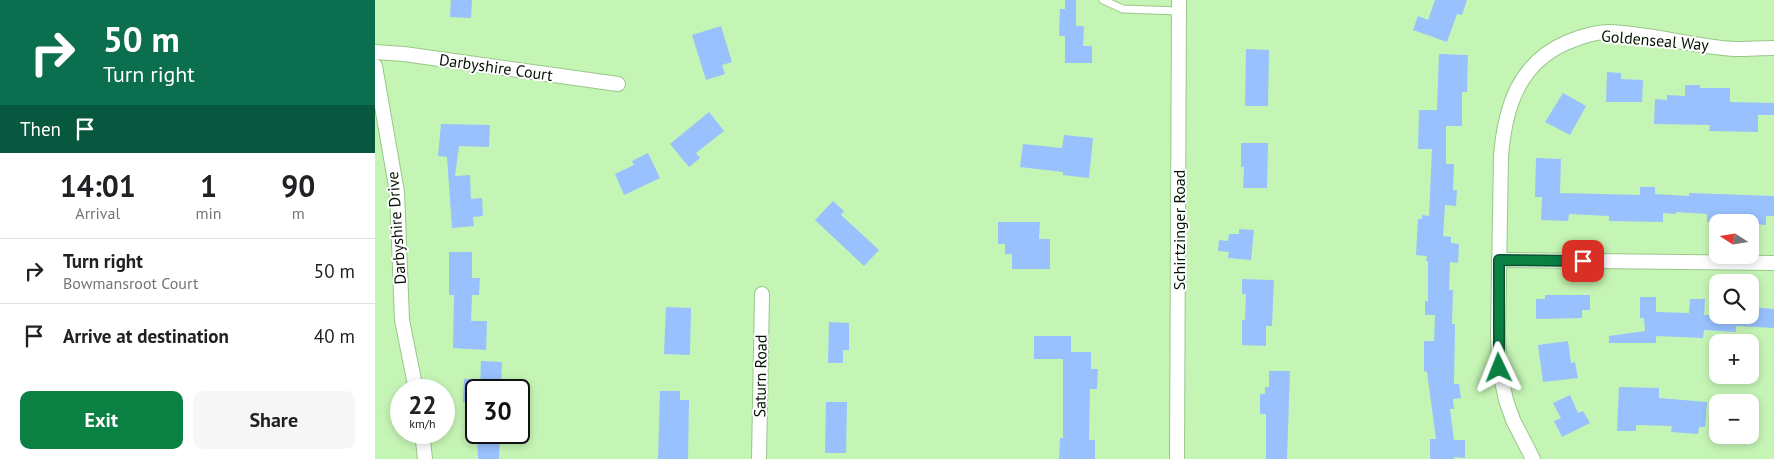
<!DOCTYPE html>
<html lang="en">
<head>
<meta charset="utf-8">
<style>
	:root { --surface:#fff; --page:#f6f6f6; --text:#202124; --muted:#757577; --line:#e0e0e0; --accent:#0b8043 }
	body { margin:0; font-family:"PT Sans",sans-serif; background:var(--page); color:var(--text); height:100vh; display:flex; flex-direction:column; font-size:19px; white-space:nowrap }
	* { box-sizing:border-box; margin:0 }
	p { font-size:16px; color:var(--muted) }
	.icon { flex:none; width:28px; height:28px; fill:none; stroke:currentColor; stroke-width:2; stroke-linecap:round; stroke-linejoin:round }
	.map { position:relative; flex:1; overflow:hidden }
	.side { display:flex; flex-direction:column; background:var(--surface); width:375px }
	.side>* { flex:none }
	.banner { background:#0b6e4f; color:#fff; overflow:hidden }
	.needle { width:32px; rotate:282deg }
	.buttons { position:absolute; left:1334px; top:214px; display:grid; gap:10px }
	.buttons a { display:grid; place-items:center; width:50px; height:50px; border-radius:10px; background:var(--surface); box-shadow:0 2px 8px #0003; font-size:25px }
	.speed { position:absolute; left:15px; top:379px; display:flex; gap:10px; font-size:25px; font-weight:700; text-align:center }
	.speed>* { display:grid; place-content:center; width:65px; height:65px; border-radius:50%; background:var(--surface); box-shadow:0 2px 8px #0003; line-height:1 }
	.speed small { font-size:12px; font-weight:400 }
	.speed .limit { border:2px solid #111; border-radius:8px; background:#fff; color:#111 }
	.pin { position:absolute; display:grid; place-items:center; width:42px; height:42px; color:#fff; margin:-21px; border-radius:10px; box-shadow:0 2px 8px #0006 }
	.me { position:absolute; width:55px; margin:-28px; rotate:358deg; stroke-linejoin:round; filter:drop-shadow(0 0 4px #0008) }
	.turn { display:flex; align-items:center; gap:18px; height:105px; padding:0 20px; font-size:22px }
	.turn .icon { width:65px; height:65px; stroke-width:2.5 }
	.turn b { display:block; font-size:35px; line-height:42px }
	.then { display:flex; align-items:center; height:48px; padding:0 20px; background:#0003; gap:10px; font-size:19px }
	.eta { display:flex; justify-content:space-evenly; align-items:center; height:85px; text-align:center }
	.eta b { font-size:30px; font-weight:800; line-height:35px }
	.button { display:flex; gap:10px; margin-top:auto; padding:10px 20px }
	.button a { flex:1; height:58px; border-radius:10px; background:var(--accent); color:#fff; font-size:20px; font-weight:800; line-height:58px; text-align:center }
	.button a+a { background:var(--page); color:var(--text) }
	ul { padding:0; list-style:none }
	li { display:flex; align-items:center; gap:15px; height:65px; padding:0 20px; border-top:1px solid var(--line) }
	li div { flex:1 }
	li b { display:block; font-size:19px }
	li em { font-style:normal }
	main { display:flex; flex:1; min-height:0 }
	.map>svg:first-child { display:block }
	.building { fill:#98c1fe }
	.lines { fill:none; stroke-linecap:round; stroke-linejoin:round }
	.service-casing { stroke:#99c78a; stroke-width:9 }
	.minor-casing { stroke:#99c78a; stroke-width:16 }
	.service { stroke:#fff; stroke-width:7 }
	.minor { stroke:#fff; stroke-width:14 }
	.route-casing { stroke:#07532c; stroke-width:12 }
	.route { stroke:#0b8043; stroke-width:9 }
	.labels { text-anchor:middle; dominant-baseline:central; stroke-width:4; stroke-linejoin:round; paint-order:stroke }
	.street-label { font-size:16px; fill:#041301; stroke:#fff }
</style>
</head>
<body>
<main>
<section class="side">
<div class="banner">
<div class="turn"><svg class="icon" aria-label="right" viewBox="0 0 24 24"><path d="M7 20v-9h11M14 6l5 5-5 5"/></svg><div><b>50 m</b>Turn right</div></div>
<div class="then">Then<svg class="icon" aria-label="arrive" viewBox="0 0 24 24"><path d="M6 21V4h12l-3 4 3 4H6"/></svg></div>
</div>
<div class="eta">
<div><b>14:01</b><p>Arrival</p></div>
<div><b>1</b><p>min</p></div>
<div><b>90</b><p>m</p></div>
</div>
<ul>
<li><svg class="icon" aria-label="right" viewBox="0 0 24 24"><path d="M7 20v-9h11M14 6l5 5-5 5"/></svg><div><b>Turn right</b><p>Bowmansroot Court</p></div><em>50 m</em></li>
<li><svg class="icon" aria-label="arrive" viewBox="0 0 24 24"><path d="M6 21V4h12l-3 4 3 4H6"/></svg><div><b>Arrive at destination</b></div><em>40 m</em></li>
</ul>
<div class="button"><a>Exit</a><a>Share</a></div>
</section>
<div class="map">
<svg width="1399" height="459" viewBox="0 0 1399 459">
	<rect width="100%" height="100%" fill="#c5f5b5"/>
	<g class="building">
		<path d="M76 0H97L96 18 75 17Z"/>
		<path d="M690 0H701V26H709L708 46H717V63H690V36H684L685 9H690Z"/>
		<path d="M1060 0H1092L1087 15 1082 14 1072 42 1038 30 1043 16 1053 20Z"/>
		<path d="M346 26 357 62 347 65 350 74 331 80 317 35Z"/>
		<path d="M871 49 894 50 893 106H870Z"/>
		<path d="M1064 54 1093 55 1092 92H1087V126H1071V164H1079L1078 190H1082L1081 206 1070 205 1068 236 1076 237V243L1084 244 1083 263 1075 262 1074 290H1078L1077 324H1080L1079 384H1084L1086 398 1078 399 1079 409H1075L1079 440H1090V458L1079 457V459H1055V439H1061L1052 372 1049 371V341H1059L1060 315H1050V301H1053V261H1051L1052 256 1041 255 1043 219H1047V215L1054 216 1057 149H1043L1044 110H1062Z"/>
		<path d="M1232 72 1246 73V79L1268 80 1267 102H1231Z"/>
		<path d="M1310 85H1325V88H1355V102L1399 103V115H1383V132L1334 131 1335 125 1279 124 1280 99 1292 100V95L1310 96Z"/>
		<path d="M1188 93 1211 106 1195 135 1170 122Z"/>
		<path d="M334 112 349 131 321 153 325 158 314 167 295 144Z"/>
		<path d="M66 124 115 125 114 147 84 146 80 176 95 175 96 199 107 198 108 216 98 217 99 226 77 228 72 157 63 156Z"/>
		<path d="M689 135 718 138 714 178 688 175V172L645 167 648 144 687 148Z"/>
		<path d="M866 143H893L892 188H868L869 167H866Z"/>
		<path d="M273 153 285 178 249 195 240 174 259 165 257 161Z"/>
		<path d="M1161 158 1186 159 1185 193 1265 195V187H1280V194L1314 196V193L1399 196V216H1391V225L1375 224V222H1332V214L1301 212V214L1288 213V222L1234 221V216L1194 214 1193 221 1166 220 1167 197H1160Z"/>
		<path d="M458 201 469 211 466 215 504 250 489 266 440 220Z"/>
		<path d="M623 222H665L664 239H675V269H637V254H630V244H623Z"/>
		<path d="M864 229 879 230 876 260 853 258 854 252 843 251 844 240 853 241 854 234H864Z"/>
		<path d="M74 252H97V278H105L104 295H97L96 321H112L111 350 78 348 79 295H74Z"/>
		<path d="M867 279 899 280 897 326H891V346L867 345V320H870L871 294H867Z"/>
		<path d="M1170 295H1215V310H1207V318L1161 319V299H1170Z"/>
		<path d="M1265 297H1281V312L1314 313 1315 299H1330L1329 315H1375V307L1399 309V328L1361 326V332L1329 330 1328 338 1281 336V343H1234V336L1270 331 1269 318H1265Z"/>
		<path d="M291 307 316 308 315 355 289 354Z"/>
		<path d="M454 322 474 323V350H468V363H453Z"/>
		<path d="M659 336H696V352H716V369H723L722 389H715L714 440H720V459H684L685 438H688V359H659Z"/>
		<path d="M1193 341 1196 363 1200 362 1203 378 1168 382 1163 345Z"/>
		<path d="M106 361 127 362 126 390H105Z"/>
		<path d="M894 371H915L912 459H891V414H885V394H890V387H894Z"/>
		<path d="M89 379H101V403L88 402Z"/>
		<path d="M1244 387 1284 388V398L1332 402 1330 427H1324L1323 434 1296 432 1297 426 1261 425V431H1242Z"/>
		<path d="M285 391H305V400H314L313 459H283Z"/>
		<path d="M1195 395 1203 413 1208 411 1215 423 1187 437 1179 421 1186 418 1178 403Z"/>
		<path d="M451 402H472L471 453H450Z"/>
		<path d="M102 432H125L124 459H103Z"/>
	</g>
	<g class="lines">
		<defs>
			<path id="service" d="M728 0 748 9 804 11"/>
			<g id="minor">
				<path d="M0 52 29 54 243 84"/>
				<path d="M0 66 22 192 27 320 41 390"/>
				<path d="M1124 260 1399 263"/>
				<path d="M47 432 50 459"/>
				<path d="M384 459 387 294"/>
				<path d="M802 459 804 0"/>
				<path d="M1158 459 1138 420 1131 400 1124 367 1123 334 1126 156C1130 107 1144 62 1193 42 1205 37 1219 32 1233 32 1276 33 1318 47 1361 49 1374 49 1386 48 1399 48"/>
			</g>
		</defs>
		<use href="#service" class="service-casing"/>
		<use href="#minor" class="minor-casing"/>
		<use href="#service" class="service"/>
		<use href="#minor" class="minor"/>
	</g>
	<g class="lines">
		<defs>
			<path id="route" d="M1124 368V260L1208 261"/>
		</defs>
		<use href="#route" class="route-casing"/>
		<use href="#route" class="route"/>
	</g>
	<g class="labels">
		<g class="street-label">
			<text transform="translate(1280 40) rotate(5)">Goldenseal Way</text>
			<text transform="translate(121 67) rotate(8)">Darbyshire Court</text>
			<text transform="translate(21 228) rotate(-94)">Darbyshire Drive</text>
			<text transform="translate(804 230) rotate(-90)">Schirtzinger Road</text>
			<text transform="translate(385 376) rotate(-89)">Saturn Road</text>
		</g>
	</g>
</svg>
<div class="buttons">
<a><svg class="needle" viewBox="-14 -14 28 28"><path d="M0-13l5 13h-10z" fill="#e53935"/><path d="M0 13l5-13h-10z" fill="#757577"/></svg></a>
<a><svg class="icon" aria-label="search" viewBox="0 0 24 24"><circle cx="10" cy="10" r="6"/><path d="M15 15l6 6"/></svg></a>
<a>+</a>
<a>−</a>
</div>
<div class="speed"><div>22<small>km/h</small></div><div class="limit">30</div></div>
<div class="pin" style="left:1208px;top:261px;background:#d93025"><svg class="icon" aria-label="arrive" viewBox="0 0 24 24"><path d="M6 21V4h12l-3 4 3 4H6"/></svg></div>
<svg class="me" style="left:1124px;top:368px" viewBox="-20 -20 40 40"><path d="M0-17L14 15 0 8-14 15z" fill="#0b8043" stroke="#fff" stroke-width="4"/></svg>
</div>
</main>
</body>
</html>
